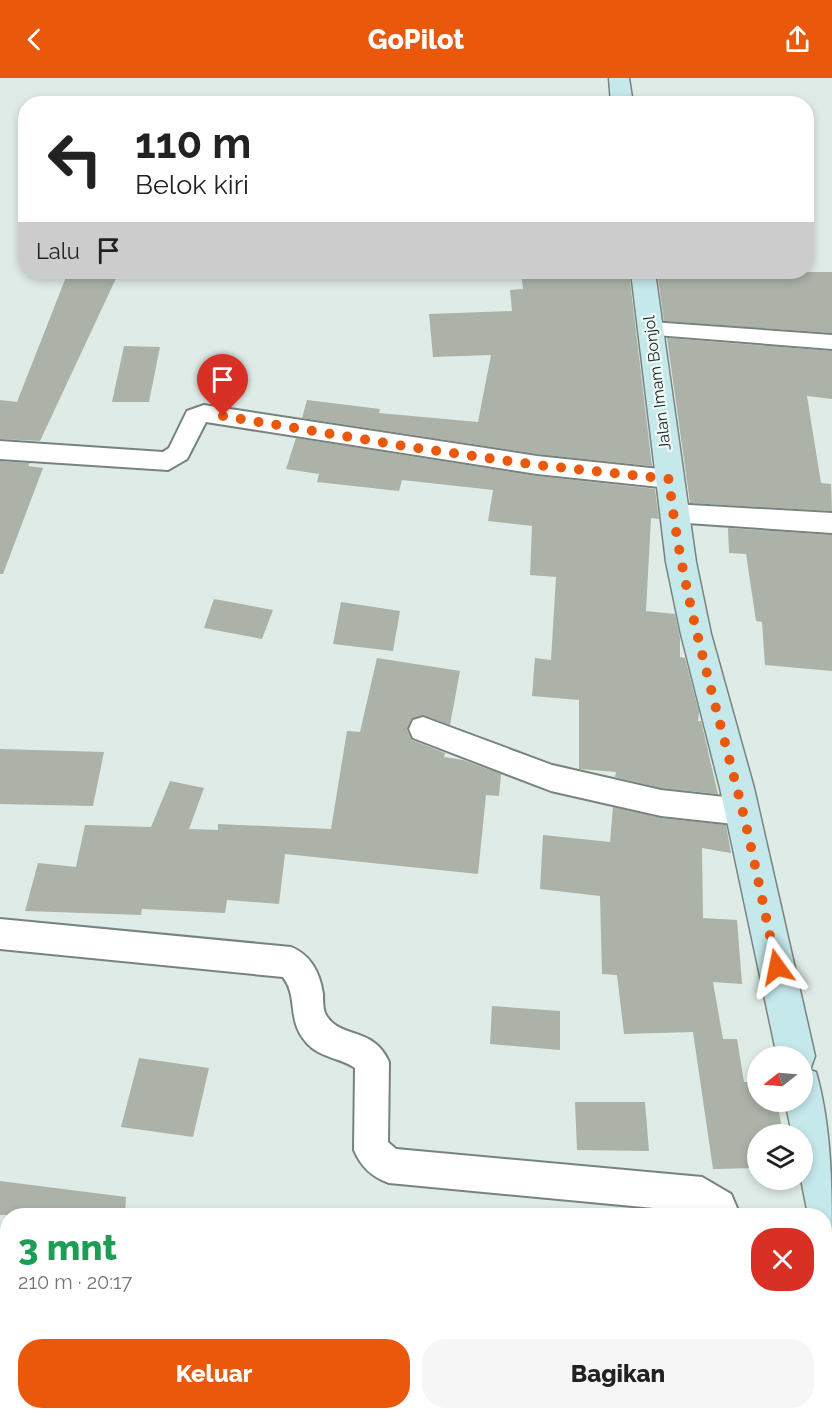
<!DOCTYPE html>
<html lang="id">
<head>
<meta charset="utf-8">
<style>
	:root { --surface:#fff; --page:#f6f6f6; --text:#222; --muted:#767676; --accent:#ea580c }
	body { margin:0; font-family:Raleway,sans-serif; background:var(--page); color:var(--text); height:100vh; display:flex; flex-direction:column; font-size:22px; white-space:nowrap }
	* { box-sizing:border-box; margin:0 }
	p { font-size:20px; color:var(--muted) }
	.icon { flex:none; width:33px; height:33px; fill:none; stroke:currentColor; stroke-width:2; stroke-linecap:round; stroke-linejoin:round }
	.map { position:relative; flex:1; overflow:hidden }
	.side { position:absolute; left:0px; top:1130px; width:832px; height:212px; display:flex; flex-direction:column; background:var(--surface); border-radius:24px 24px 0 0; box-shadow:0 3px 9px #0003 }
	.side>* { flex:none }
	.top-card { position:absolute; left:18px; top:18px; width:796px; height:183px; border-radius:24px; box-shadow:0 3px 9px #0003; background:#fff; color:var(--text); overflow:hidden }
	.needle { width:39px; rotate:253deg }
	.controls { position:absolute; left:747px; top:968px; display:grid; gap:12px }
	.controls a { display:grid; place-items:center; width:66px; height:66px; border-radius:50%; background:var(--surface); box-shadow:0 3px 9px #0003; font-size:30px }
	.pin { position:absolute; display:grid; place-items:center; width:51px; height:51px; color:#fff; margin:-62px -26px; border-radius:50% 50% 50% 0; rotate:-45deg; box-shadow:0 0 6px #0007 }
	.pin .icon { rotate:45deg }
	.me { position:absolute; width:66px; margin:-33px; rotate:348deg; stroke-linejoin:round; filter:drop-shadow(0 0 4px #0008) }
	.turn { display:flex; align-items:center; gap:21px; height:126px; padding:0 18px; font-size:27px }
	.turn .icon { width:78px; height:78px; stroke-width:2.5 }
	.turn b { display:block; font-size:42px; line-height:51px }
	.then { display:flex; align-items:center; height:57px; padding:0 18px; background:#0003; gap:12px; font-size:22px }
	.round { display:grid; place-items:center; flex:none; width:63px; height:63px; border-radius:24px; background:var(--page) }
	.overview { display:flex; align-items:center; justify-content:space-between; height:102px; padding:0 18px }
	h1 { font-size:36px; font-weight:800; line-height:45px; color:#1e9e55 }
	.cta { display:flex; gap:12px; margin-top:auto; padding:12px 18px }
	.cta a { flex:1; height:69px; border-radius:24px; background:var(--accent); color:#fff; font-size:24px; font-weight:800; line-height:69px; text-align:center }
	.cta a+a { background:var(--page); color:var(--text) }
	header { display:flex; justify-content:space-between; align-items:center; height:78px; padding:0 18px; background:var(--accent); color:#fff; font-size:27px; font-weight:800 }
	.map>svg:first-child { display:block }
	.building { fill:#acb2a8 }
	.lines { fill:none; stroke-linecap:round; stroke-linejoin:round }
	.minor-casing { stroke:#78837e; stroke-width:4 }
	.secondary-casing { stroke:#78837e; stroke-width:3 }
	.minor { fill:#fff; fill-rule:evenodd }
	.secondary { fill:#c5e8eb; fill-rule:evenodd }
	.route { stroke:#ea580c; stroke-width:10; stroke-dasharray:0 18 }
	.labels { text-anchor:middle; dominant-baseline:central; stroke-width:4.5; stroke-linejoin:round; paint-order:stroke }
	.street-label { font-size:16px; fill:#1d2220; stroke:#edf9f4 }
</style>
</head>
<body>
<header><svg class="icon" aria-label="back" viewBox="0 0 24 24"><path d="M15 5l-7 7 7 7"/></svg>GoPilot<svg class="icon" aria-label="share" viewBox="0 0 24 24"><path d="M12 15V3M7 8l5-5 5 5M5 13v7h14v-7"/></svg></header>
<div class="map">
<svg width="832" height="1340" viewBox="0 0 832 1340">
	<rect width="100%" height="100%" fill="#dfebe6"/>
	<g class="building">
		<path d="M68 194H119L40 363 0 361V322L17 324Z"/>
		<path d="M521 194H629L652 388 537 376 302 340 307 322 380 331 379 335 478 344 491 277 433 279 429 236 512 233 510 212 523 211Z"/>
		<path d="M657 194H832V255L664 243Z"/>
		<path d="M667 260 832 273V321L807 318 821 405 831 406 832 433 690 425Z"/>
		<path d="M124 268 160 269 149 324H112Z"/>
		<path d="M296 360 537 398 655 411 659 441 651 440 646 533 675 536 680 560V579L685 580 699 634 698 643H701L718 716 661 710 615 699 616 694 579 691V622L532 618 535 580 551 582 556 499 530 497 532 448 488 443 493 412 402 402 399 413 317 404 319 396 286 391Z"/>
		<path d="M0 383 30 385 28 388 43 390 3 496H0Z"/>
		<path d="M728 450 832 457V593L765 587 762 544 756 543 746 476 729 475Z"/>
		<path d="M214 521 273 532 262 561 204 550Z"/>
		<path d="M341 524 400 533 393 573 333 566Z"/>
		<path d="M377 580 460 593 450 647 422 637 411 641 407 652 412 662 445 675 444 679 463 682 501 696 499 718 486 717 478 796 285 776 279 826 227 822 225 835 142 831 141 837 25 833 38 785 76 789 85 747 151 749 170 703 204 710 189 751 218 752V746L331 751 347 653 360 654Z"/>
		<path d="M0 671 104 674 93 728 0 726Z"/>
		<path d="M613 729 661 740 726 747 731 775 702 770 703 840 737 842 742 906 713 904 723 961H737L744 1004H758V1023H777L783 1056H758V1090L713 1091 693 954 624 956 617 897 602 896 600 818 540 811 543 757 610 764Z"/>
		<path d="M492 928 560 933V972L490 966Z"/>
		<path d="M139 980 209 990 193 1059 121 1049Z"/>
		<path d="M575 1024H645L649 1073 577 1072Z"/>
		<path d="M0 1103 126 1119 125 1137H0Z"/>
	</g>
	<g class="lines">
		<defs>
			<g id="minor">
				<path d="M651 244 832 257V271L643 256 640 251 643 246Z"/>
				<path d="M204 327 537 378 669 392 678 395 681 401 678 407 669 410 537 396 206 344 187 381 168 392 0 381V363L163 374 169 370 187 333Z"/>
				<path d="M673 426 832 435V455L673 444 664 442 661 435 664 428Z"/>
				<path d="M423 639 552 687 661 712 743 721 753 725 758 734 753 743 743 747 661 738 551 713 413 660 409 651 413 642Z"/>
				<path d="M0 841 291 869C311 877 320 895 323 916 323 921 323 930 325 935 338 962 373 947 389 984L388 1064 396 1071 702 1099 731 1116 740 1137H699L696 1134 389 1105C372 1099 361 1089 354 1072L355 990C343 981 324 980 312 970 284 946 300 921 283 899L0 871Z"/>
				<rect x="825" y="1217" width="7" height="38"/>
			</g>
			<g id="secondary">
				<path d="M609 0H629L633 26H611Z"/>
				<path d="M631 194H655L696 484 711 556 754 710 815 978 810 992 816 994C832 1050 832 1113 832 1172L825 1169V1137H808L801 1101 802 1056H792L785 1023H802V978H777L720 710 681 556 666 484Z"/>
			</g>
		</defs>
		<use href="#minor" class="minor-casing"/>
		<use href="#secondary" class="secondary-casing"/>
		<use href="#minor" class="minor"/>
		<use href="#secondary" class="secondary"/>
	</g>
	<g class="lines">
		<path class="route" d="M223 338 416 370 537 387 669 401C680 505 710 605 736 707 752 767 763 829 777 889"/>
	</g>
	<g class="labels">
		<g class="street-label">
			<text transform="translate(657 305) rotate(-97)">Jalan Imam Bonjol</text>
		</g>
	</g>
</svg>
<div class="controls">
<a><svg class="needle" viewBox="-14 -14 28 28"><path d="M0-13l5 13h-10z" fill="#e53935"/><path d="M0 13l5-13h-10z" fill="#767676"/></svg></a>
<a><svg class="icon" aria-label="layers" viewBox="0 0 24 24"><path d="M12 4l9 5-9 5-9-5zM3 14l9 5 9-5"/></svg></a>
</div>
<div class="pin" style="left:223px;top:338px;background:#d93025"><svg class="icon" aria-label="arrive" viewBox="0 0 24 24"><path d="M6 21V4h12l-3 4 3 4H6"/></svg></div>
<svg class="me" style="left:777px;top:889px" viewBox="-20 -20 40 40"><path d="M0-17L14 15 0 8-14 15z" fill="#ea580c" stroke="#fff" stroke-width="4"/></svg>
<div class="top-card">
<div class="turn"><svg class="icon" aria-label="left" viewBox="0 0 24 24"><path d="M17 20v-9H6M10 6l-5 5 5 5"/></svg><div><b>110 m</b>Belok kiri</div></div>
<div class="then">Lalu<svg class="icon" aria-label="arrive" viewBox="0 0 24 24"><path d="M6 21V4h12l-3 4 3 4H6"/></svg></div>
</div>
<section class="side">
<div class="overview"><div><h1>3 mnt</h1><p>210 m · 20:17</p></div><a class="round" style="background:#d93025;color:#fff"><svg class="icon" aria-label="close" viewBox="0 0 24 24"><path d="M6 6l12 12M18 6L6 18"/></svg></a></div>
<div class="cta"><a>Keluar</a><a>Bagikan</a></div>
</section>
</div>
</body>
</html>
